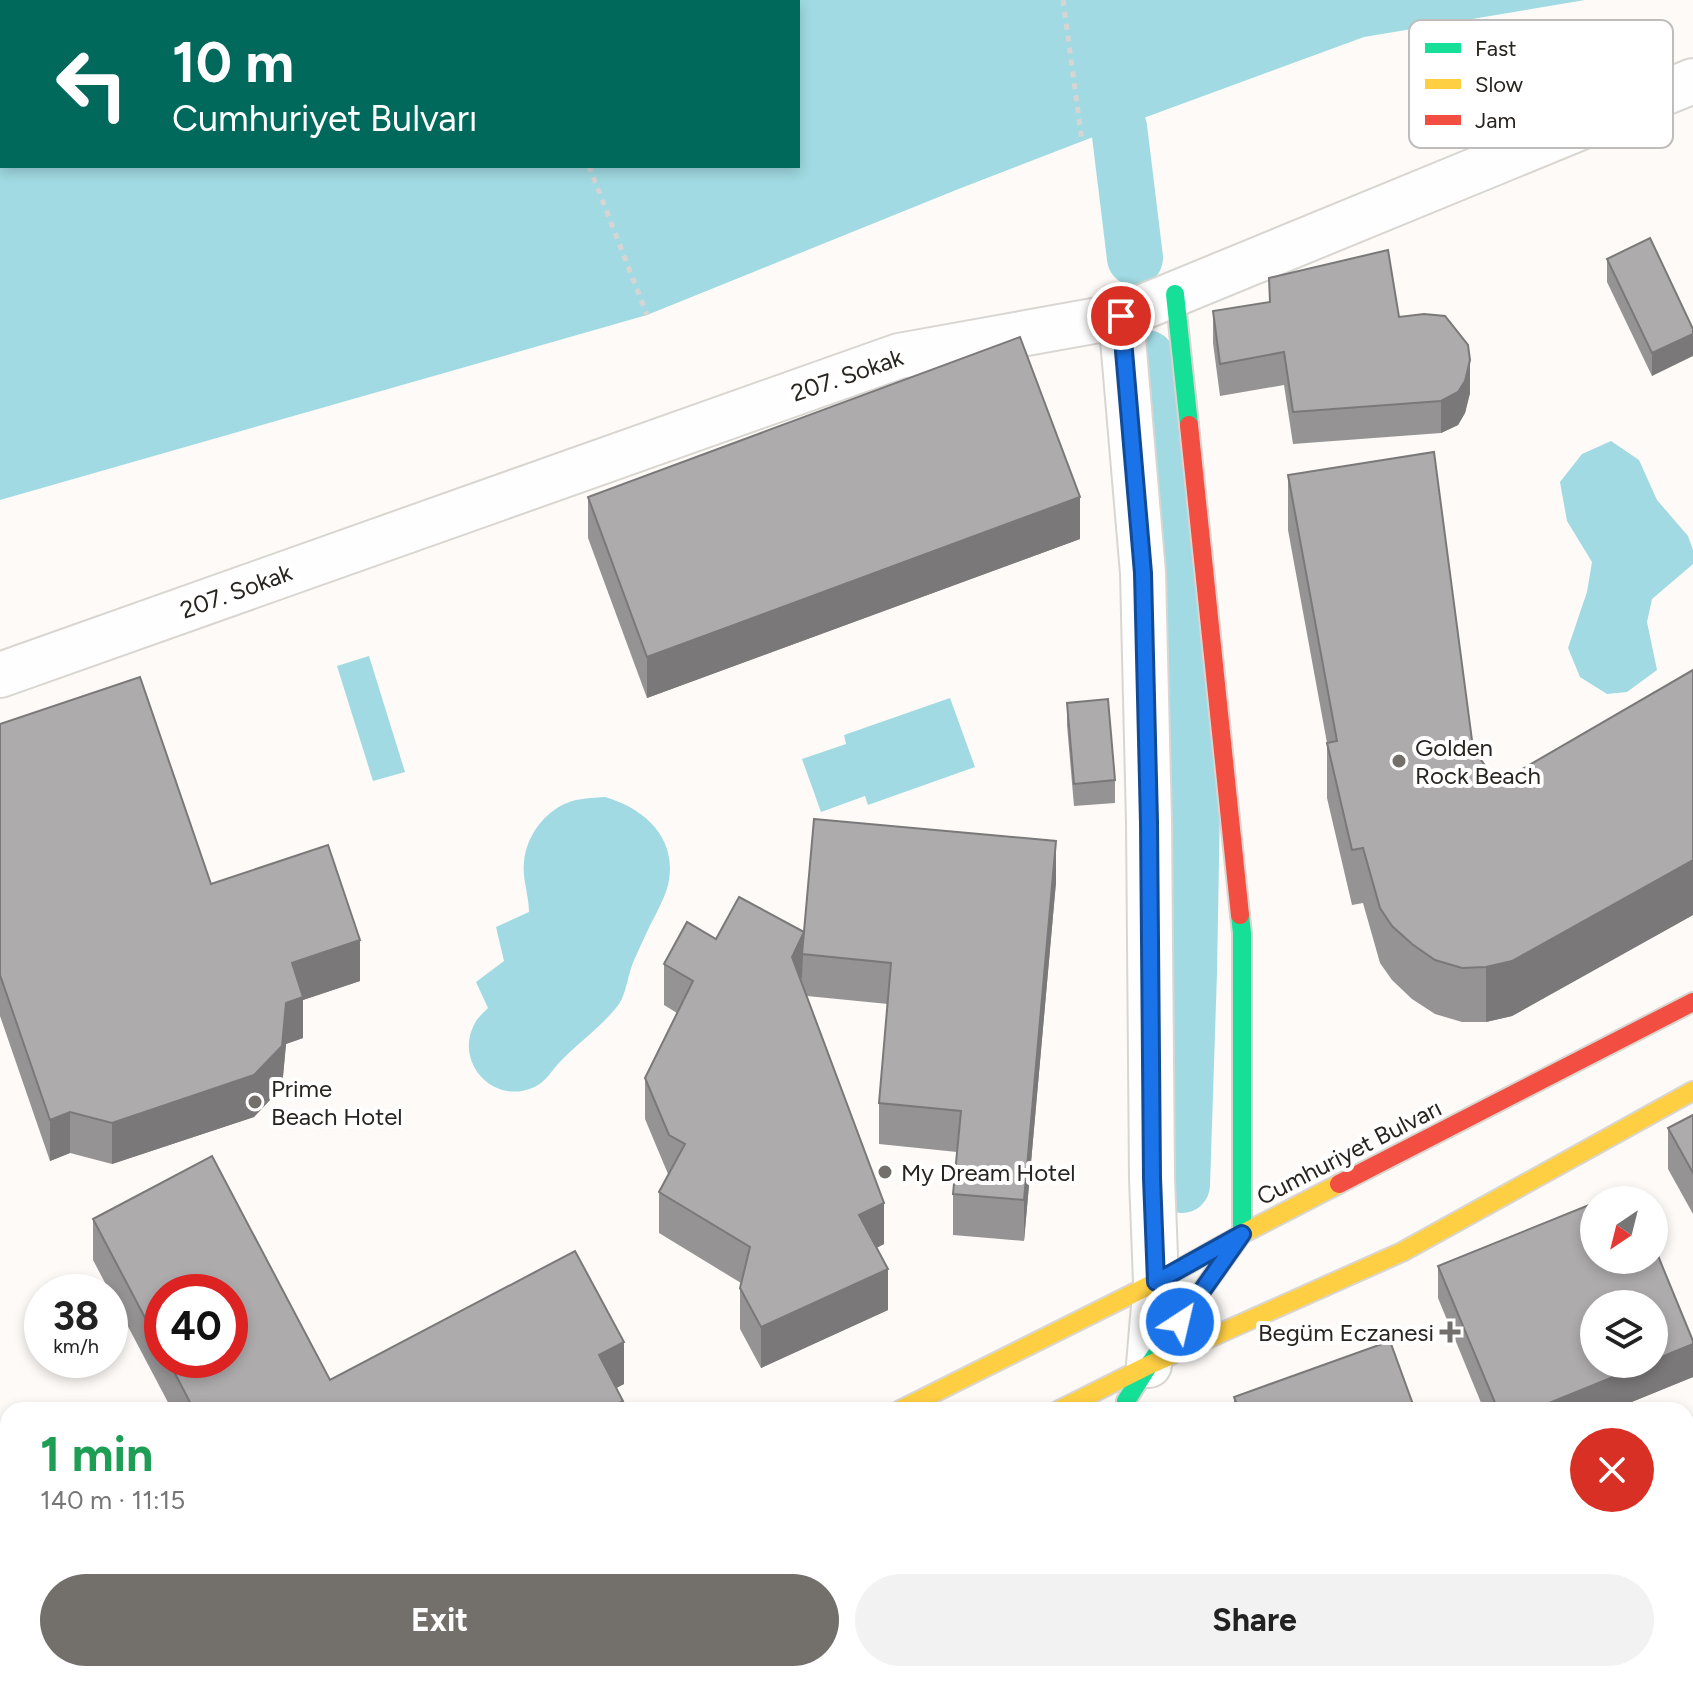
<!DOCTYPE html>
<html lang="en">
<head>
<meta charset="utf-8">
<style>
	:root { --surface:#fff; --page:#f2f2f2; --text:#222; --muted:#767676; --accent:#736f6b }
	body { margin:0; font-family:Figtree,sans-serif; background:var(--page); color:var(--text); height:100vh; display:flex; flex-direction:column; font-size:30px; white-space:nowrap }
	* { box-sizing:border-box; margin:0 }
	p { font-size:26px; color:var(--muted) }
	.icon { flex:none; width:44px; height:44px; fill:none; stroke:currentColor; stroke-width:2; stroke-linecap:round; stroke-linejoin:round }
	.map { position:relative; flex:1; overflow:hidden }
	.details { position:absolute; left:0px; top:1402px; width:1694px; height:280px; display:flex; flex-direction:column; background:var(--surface); border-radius:24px 24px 0 0; box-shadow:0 4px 12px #0003 }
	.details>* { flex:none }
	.guide { position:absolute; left:0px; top:0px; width:800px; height:168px; box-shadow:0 4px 12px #0003; background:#00695c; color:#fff; overflow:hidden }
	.needle { width:52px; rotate:215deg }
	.tools { position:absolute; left:1580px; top:1186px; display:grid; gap:16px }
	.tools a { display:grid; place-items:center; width:88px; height:88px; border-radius:50%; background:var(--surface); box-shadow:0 4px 12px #0003; font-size:40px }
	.speed { position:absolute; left:24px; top:1274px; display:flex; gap:16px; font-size:40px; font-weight:700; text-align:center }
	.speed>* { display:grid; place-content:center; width:104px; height:104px; border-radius:50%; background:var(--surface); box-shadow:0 4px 12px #0003; line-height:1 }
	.speed small { font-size:20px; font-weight:400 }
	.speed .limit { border:12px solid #d22; background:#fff; color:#111 }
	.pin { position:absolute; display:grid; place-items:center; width:68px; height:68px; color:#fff; margin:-34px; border:4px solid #fff; border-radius:50%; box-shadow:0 2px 8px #0007 }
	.me { position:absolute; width:88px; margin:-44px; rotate:35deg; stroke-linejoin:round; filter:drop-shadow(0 0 6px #0008) }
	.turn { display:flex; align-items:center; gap:28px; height:168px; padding:0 40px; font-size:36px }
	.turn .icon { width:104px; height:104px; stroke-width:2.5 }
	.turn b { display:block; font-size:56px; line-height:68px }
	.round { display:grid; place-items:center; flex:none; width:84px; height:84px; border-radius:42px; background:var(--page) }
	.headline { display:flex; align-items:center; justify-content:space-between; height:136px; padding:0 40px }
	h1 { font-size:48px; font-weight:700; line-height:60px; color:#1e9e55 }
	.primary-button { display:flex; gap:16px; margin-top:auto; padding:16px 40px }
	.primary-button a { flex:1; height:92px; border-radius:48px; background:var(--accent); color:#fff; font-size:32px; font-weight:700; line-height:92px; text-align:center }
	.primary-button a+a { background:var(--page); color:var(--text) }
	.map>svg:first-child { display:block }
	.water { fill:#a1dae2; fill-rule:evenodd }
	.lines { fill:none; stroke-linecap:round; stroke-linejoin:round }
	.canal { stroke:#a1dae2; stroke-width:56 }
	.street-casing { stroke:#d9d6d2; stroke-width:48 }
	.fast-casing { stroke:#d9d6d2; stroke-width:22 }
	.slow-casing { stroke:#d9d6d2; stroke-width:22 }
	.jam-casing { stroke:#d9d6d2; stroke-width:22 }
	.path { stroke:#d6d5d4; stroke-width:5; stroke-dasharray:6 6; stroke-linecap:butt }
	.street { stroke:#fffefe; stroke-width:44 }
	.fast { stroke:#16e098; stroke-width:18 }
	.slow { stroke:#ffcf43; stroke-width:18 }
	.jam { stroke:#f24e42; stroke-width:18 }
	.wall { fill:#969395; fill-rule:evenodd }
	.shaded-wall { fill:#7a7879 }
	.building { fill:#aeabad; stroke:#7a7879; stroke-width:2 }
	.route-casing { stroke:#114b97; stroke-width:20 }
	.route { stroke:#1a73e8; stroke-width:14 }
	.poi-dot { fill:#736f6b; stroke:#fff; stroke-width:3 }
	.labels { text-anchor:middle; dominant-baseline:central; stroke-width:8; stroke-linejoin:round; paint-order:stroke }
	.street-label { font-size:24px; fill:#282420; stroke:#fff }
	.poi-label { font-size:24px; fill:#282420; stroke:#fff; text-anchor:start }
	.key { fill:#fff; stroke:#bebdbc; stroke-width:2 }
	.key-label { font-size:22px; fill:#282420 }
</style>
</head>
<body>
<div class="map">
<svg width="1693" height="1682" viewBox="0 0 1693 1682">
	<rect width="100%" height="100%" fill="#fdfaf7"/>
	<g class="water">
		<path d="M0 0H1585L1364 37 1119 127 956 190 647 315 0 500ZM798 2V166H2V2Z"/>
		<path d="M1611 441 1639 460 1657 500 1688 536 1693 550V564L1652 599 1647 622 1657 670 1627 692 1607 694 1580 677 1568 648 1587 592 1592 562 1567 521 1560 482 1582 454Z"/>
		<path d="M369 656 405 772 373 781 337 666Z"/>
		<path d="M950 698 975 767 868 805 865 796 821 812 802 759 846 744 844 735Z"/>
		<path d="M605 797C643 808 676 836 669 880 667 893 661 903 656 914 648 928 642 943 635 958 628 972 627 992 619 1004 602 1027 577 1043 558 1064 549 1074 545 1083 532 1088 494 1104 456 1064 473 1027 476 1019 482 1014 488 1008L476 982 504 961 496 927 529 912C529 895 522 879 524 862 526 837 544 812 567 803 579 798 592 798 605 797Z"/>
	</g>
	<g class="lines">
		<g class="canal">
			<path d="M1119 127 1135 258"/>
			<path d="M1147 358 1167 510 1193 750 1189 972 1182 1185"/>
		</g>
		<defs>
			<g id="street">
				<path d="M1121 316 1143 573 1149 822 1152 1178 1156 1282 1149 1365"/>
				<path d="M0 675 899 356 1121 316 1693 81"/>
			</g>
			<g id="fast">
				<path d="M1175 294 1189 425"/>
				<path d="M1126 1410V1401L1149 1365 1242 1234V933L1240 915"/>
				<path d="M1112 1682 1113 1674"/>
			</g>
			<g id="slow">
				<path d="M900 1410 1156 1282 1242 1234 1339 1184"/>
				<path d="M1059 1410 1149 1365 1402 1252 1693 1091"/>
				<path d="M353 1682 369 1674"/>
			</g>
			<g id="jam">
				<path d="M1189 425 1240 915"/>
				<path d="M1339 1184 1693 1002"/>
				<path d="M507 1682 523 1674"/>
			</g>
		</defs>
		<use href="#street" class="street-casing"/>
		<use href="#fast" class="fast-casing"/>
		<use href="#slow" class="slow-casing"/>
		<use href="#jam" class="jam-casing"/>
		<g class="path">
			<path d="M1063 0 1082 141"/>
			<path d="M589 166 647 315"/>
			<path d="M287 1682 303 1674"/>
		</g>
		<use href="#street" class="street"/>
		<use href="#fast" class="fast"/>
		<use href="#slow" class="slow"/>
		<use href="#jam" class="jam"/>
	</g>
	<g class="wall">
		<path d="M1607 259 1693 329 1652 376 1607 282Z"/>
		<path d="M1269 278 1399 317 1470 393 1465 413 1458 425 1441 433 1293 444 1284 385 1220 396 1213 343V311L1269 302Z"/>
		<path d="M1288 475 1488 770 1498 776 1512 775 1693 670V915L1512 1016 1486 1022H1462L1435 1014 1412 999 1392 980 1380 963 1363 903 1352 905 1327 798V743L1288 530Z"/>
		<path d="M588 497 1080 539 647 698 588 538Z"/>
		<path d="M1067 703 1115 780V803L1074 806 1067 725Z"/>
		<path d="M0 724 211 884 360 981 303 1000V1038L286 1044 282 1087 254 1117 112 1164 70 1153 50 1161 0 1016Z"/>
		<path d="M1056 882 1024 1241 953 1235V1194L957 1152 879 1144V1103L888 1004 807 996 884 1244 876 1248 888 1310 761 1368 740 1329V1288L741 1283 659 1233V1192L668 1174 645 1119V1078L677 1013 664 1005V964L716 939 804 932Z"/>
		<path d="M1693 1115V1214L1668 1169V1128Z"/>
		<path d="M93 1219 330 1380 624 1384 616 1388 623 1410H172L93 1260ZM162 1292 230 1360H162Z"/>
		<path d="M1438 1266 1693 1341V1377L1612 1410H1484L1438 1298Z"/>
		<path d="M1234 1397 1415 1410H1234Z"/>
		<path d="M8 1473V1543L0 1525V1476Z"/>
	</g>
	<g class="shaded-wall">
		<path d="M1693 334V356L1652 376V353Z"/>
		<path d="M1470 360V393L1465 413 1458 425 1441 433V401Z"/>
		<path d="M1080 497V539L647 698V657Z"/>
		<path d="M1056 841V882L1024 1241V1200Z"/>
		<path d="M1693 860V915L1512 1016 1486 1022V967Z"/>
		<path d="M804 932 802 977 792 998V957Z"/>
		<path d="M360 940V981L303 1000V1038L286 1044 282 1087 254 1117 112 1164V1123L286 1003 292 963Z"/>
		<path d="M70 1112V1153L50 1161V1120Z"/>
		<path d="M884 1203V1244L859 1257V1215Z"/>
		<path d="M888 1269V1310L761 1368V1327Z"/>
		<path d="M624 1342V1384L599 1397V1355Z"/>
		<path d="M1693 1344V1377L1612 1410H1532L1645 1364H1654V1360Z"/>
		<path d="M623 1401V1410H606Z"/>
		<path d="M120 1674H208V1675L194 1682H102Z"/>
	</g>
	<g class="building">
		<path d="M1650 238 1693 329V334L1652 353 1607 259Z"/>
		<path d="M1388 250 1399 317 1424 314 1445 316 1468 345 1470 360 1465 381 1458 392 1441 401 1293 412 1284 352 1220 364 1213 311 1270 302 1269 278Z"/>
		<path d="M1020 337 1080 497 647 657 588 497Z"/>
		<path d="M1434 452 1473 748 1488 770 1498 776 1512 775 1693 670V860L1512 961 1486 967 1462 968 1435 960 1412 944 1392 926 1380 908 1363 848 1352 850 1327 743 1337 741 1288 475Z"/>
		<path d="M140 677 211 884 328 845 360 940 292 963 303 997 286 1003 282 1046 254 1075 112 1123 70 1112 50 1120 0 975V724Z"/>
		<path d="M1108 699 1115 780 1074 784 1067 703Z"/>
		<path d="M814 819 1056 841 1024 1200 953 1194 961 1111 879 1103 891 963 802 954Z"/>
		<path d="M739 897 804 932 792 957 884 1203 859 1215 888 1269 761 1327 740 1288 750 1247 659 1192 685 1144 669 1135 645 1078 693 981 664 964 687 922 716 939Z"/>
		<path d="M1693 1115V1173L1668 1128Z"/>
		<path d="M212 1156 330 1380 575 1251 624 1342 599 1355 623 1401 606 1410H194L168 1360H230V1292H162V1350L93 1219Z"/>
		<path d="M1631 1188 1635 1200H1602Z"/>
		<path d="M1594 1203V1260H1654V1246L1693 1341V1344L1654 1360V1304H1594V1364H1645L1532 1410H1498L1438 1266Z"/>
		<path d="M1390 1341 1415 1410H1239L1234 1397Z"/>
		<path d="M8 1473V1501L0 1484V1476Z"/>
		<path d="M8 1615V1674H120L102 1682H0V1619Z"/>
		<path d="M551 1674H745L749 1682H534Z"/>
		<path d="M809 1674H883L888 1682H807L806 1680Z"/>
		<path d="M1282 1674H1405L1410 1682H1269Z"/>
	</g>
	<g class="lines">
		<defs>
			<path id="route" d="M1121 316 1143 573 1149 822 1152 1178 1156 1282 1242 1234 1180 1322"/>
		</defs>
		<use href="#route" class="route-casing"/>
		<use href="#route" class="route"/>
	</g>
	<g class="poi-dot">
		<circle cx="1399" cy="761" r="8"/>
		<circle cx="255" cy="1102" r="8"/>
		<circle cx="885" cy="1172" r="8"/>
		<path d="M1446 1320h8v8h8v8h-8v8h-8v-8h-8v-8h8z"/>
	</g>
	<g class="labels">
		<g class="street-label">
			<text transform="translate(847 375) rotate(-19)">207. Sokak</text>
			<text transform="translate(236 591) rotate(-20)">207. Sokak</text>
			<text transform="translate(1349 1152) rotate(-27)">Cumhuriyet Bulvarı</text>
		</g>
		<g class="poi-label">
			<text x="1415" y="747">Golden<tspan x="1415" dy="28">Rock Beach</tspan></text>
			<text x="271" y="1088">Prime<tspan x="271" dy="28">Beach Hotel</tspan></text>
			<text x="901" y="1172">My Dream Hotel</text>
			<text x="1434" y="1332" text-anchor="end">Begüm Eczanesi</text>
		</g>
	</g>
	<rect x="1409" y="20" width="264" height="128" rx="12" class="key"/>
	<rect x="1425" y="43" width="36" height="10" fill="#16e098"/>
	<rect x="1425" y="79" width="36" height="10" fill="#ffcf43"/>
	<rect x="1425" y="115" width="36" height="10" fill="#f24e42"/>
	<g class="key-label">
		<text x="1475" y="56">Fast</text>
		<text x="1475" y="92">Slow</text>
		<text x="1475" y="128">Jam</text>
	</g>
</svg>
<div class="tools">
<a><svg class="needle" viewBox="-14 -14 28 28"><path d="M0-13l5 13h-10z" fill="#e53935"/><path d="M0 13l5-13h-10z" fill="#767676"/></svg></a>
<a><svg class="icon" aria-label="layers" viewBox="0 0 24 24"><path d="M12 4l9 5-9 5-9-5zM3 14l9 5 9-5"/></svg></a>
</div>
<div class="speed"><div>38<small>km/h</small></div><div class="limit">40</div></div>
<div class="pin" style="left:1121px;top:316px;background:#d93025"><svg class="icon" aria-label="arrive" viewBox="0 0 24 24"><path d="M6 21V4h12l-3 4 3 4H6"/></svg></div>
<svg class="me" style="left:1180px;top:1322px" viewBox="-20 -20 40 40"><circle r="17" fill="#1a73e8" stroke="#fff" stroke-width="3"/><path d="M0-11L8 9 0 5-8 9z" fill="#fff"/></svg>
<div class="guide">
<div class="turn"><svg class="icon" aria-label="left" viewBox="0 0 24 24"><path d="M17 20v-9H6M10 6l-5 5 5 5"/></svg><div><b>10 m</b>Cumhuriyet Bulvarı</div></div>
</div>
<section class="details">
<div class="headline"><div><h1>1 min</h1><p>140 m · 11:15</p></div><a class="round" style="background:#d93025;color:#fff"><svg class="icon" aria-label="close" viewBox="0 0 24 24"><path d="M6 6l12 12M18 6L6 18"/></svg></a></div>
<div class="primary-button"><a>Exit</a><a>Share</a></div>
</section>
</div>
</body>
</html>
